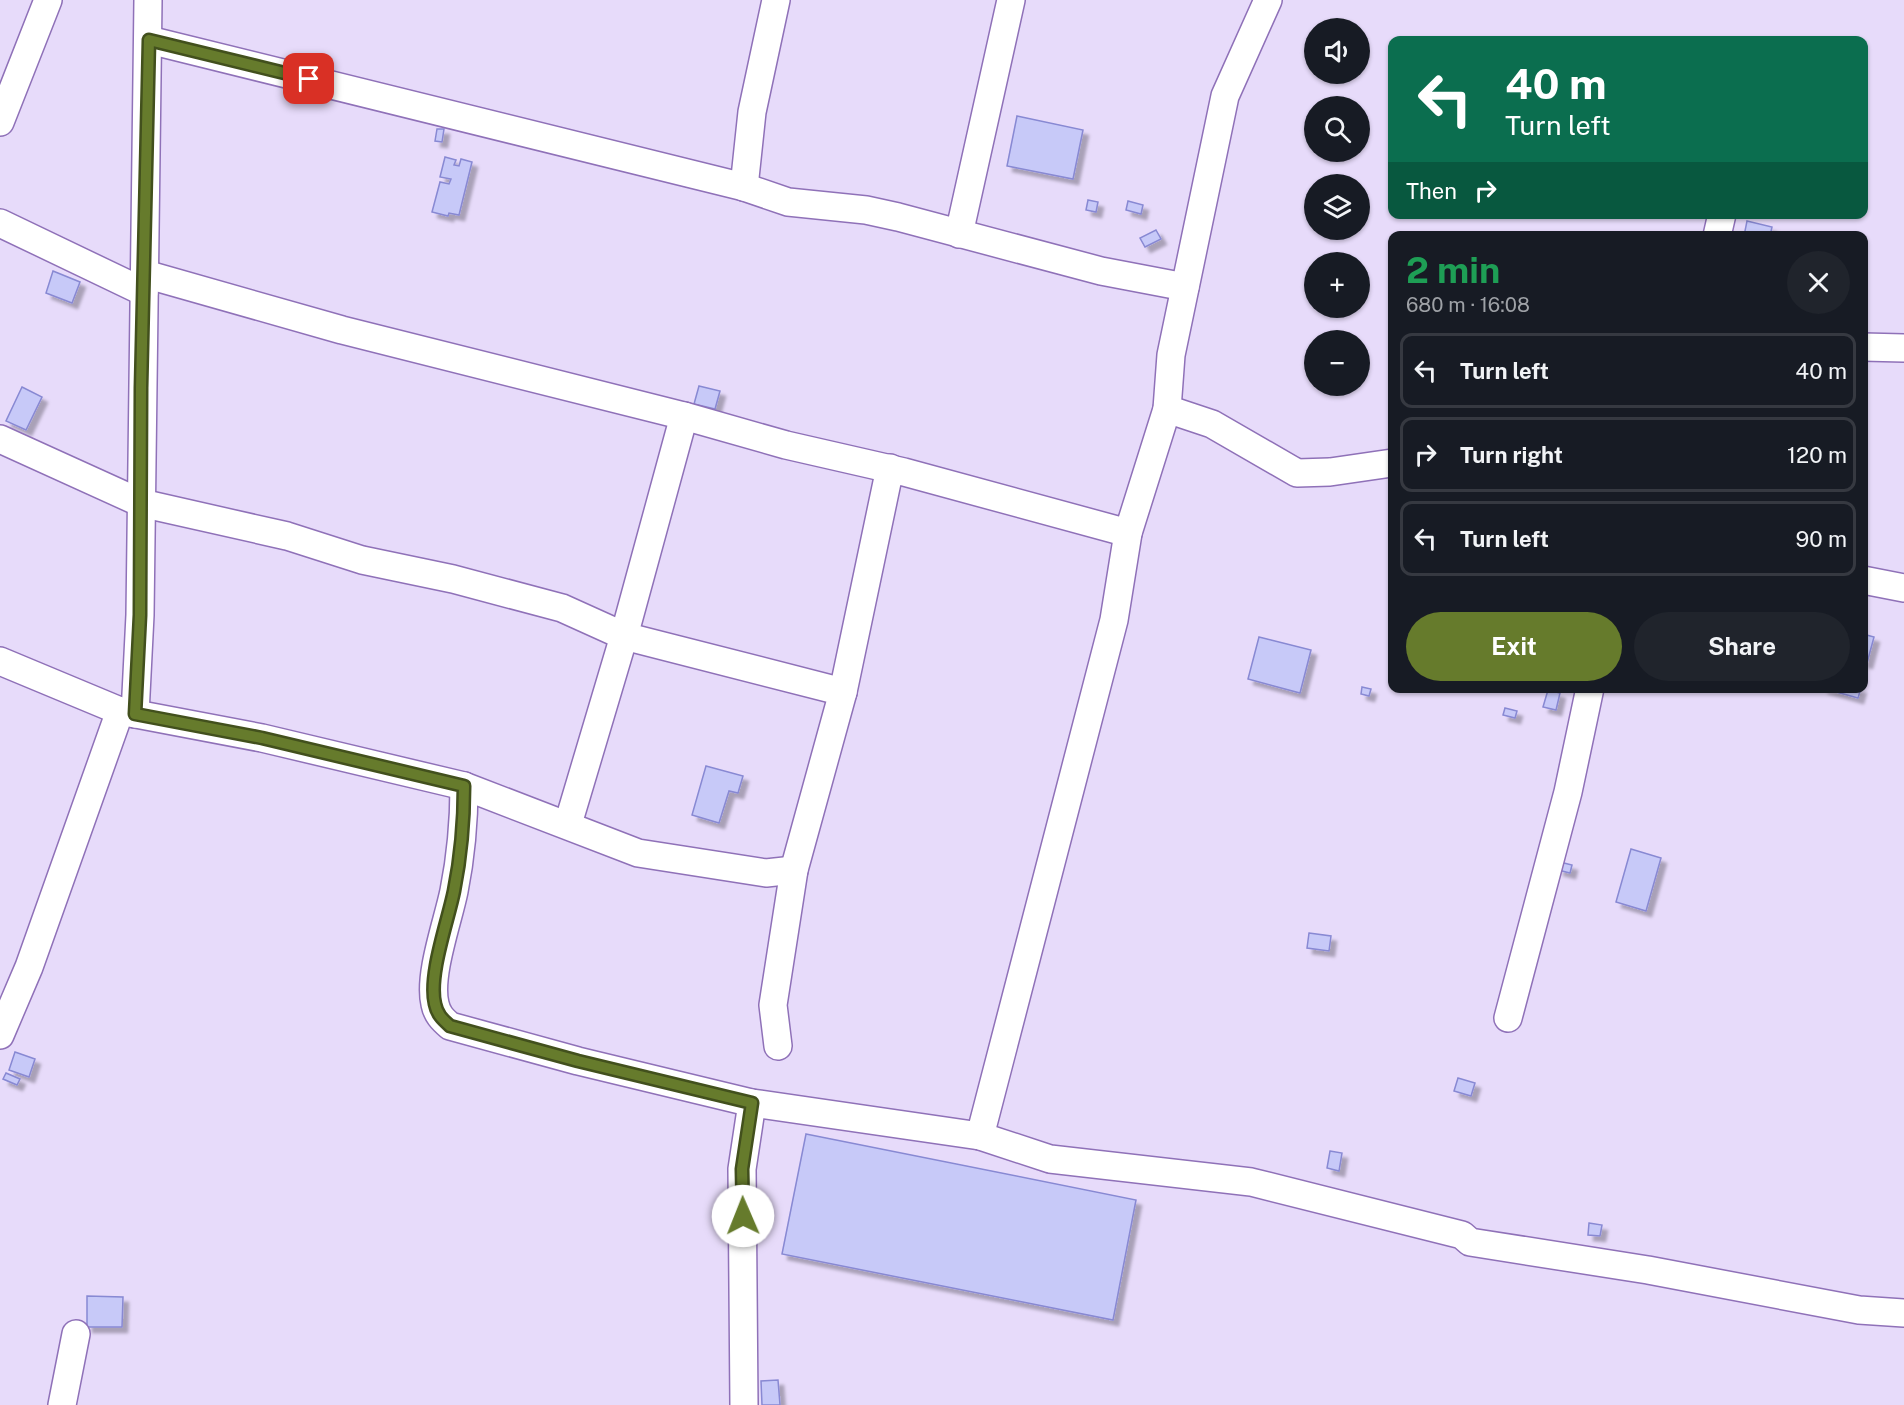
<!DOCTYPE html>
<html lang="en">
<head>
<meta charset="utf-8">
<style>
	:root { --surface:#171b24; --page:#20242c; --text:#f1f3f6; --muted:#9ea1a6; --line:#363941; --accent:#667b2c }
	body { margin:0; font-family:"Public Sans",sans-serif; background:var(--page); color:var(--text); height:100vh; display:flex; flex-direction:column; font-size:22px; white-space:nowrap }
	* { box-sizing:border-box; margin:0 }
	p { font-size:20px; color:var(--muted) }
	.icon { flex:none; width:33px; height:33px; fill:none; stroke:currentColor; stroke-width:2; stroke-linecap:round; stroke-linejoin:round }
	.map { position:relative; flex:1; overflow:hidden }
	.sheet { position:absolute; left:1388px; top:231px; width:480px; height:462px; display:flex; flex-direction:column; background:var(--surface); border-radius:12px; box-shadow:0 2px 4px #0004 }
	.sheet>* { flex:none }
	.guide { position:absolute; left:1388px; top:36px; width:480px; height:183px; border-radius:12px; box-shadow:0 2px 4px #0004; background:#0b6e4f; color:#fff; overflow:hidden }
	.buttons { position:absolute; left:1304px; top:18px; display:grid; gap:12px }
	.buttons a { display:grid; place-items:center; width:66px; height:66px; border-radius:50%; background:var(--surface); box-shadow:0 2px 4px #0004; font-size:30px }
	.pin { position:absolute; display:grid; place-items:center; width:51px; height:51px; color:#fff; margin:-26px; border-radius:12px; box-shadow:0 3px 9px #0006 }
	.me { position:absolute; width:66px; margin:-33px; rotate:359deg; stroke-linejoin:round; filter:drop-shadow(0 0 4px #0008) }
	.turn { display:flex; align-items:center; gap:21px; height:126px; padding:0 18px; font-size:27px }
	.turn .icon { width:78px; height:78px; stroke-width:2.5 }
	.turn b { display:block; font-size:42px; line-height:51px }
	.then { display:flex; align-items:center; height:57px; padding:0 18px; background:#0003; gap:12px; font-size:22px }
	.round { display:grid; place-items:center; flex:none; width:63px; height:63px; border-radius:32px; background:var(--page) }
	.head { display:flex; align-items:center; justify-content:space-between; height:102px; padding:0 18px }
	h1 { font-size:36px; font-weight:700; line-height:45px; color:#1e9e55 }
	.cta { display:flex; gap:12px; margin-top:auto; padding:12px 18px }
	.cta a { flex:1; height:69px; border-radius:36px; background:var(--accent); color:#fff; font-size:24px; font-weight:700; line-height:69px; text-align:center }
	.cta a+a { background:var(--page); color:var(--text) }
	ul { padding:0; list-style:none }
	li { display:flex; align-items:center; gap:18px; height:75px; margin:0 12px 9px; padding:0 6px; border:3px solid var(--line); border-radius:12px }
	li div { flex:1 }
	li b { display:block; font-size:22px }
	li em { font-style:normal }
	.map>svg:first-child { display:block }
	.building { fill:#c7c9f8; stroke:#8889d3; stroke-width:1.5; filter:url(#shadow) }
	.lines { fill:none; stroke-linecap:round; stroke-linejoin:round }
	.minor-casing { stroke:#8f71b8; stroke-width:30 }
	.minor { stroke:#fff; stroke-width:27 }
	.route-casing { stroke:#42501d; stroke-width:15 }
	.route { stroke:#667b2c; stroke-width:10 }
</style>
</head>
<body>
<div class="map">
<svg width="1904" height="1405" viewBox="0 0 1904 1405">
	<defs>
		<filter id="shadow"><feDropShadow dx="5.5" dy="5.5" stdDeviation="1.5" flood-color="#0004"/></filter>
	</defs>
	<rect width="100%" height="100%" fill="#e7dbfa"/>
	<g class="building">
		<path d="M1017 116 1083 130 1073 179 1007 166Z"/>
		<path d="M437 129H444L442 142 435 141Z"/>
		<path d="M445 157 456 160 454 165 459 166 461 159 472 162 459 215 449 213 448 216 432 212 440 182 449 184 451 179 440 177Z"/>
		<path d="M1088 200 1098 202 1096 212 1086 210Z"/>
		<path d="M1128 201 1143 205 1141 214 1126 210Z"/>
		<path d="M1747 221 1772 227 1770 236H1744Z"/>
		<path d="M1156 230 1161 239 1145 247 1140 238Z"/>
		<path d="M53 271 80 282 72 303 46 293Z"/>
		<path d="M699 386 720 391 715 409 694 404Z"/>
		<path d="M22 387 42 397 26 430 6 421Z"/>
		<path d="M1863 634 1874 637 1867 663 1863 662Z"/>
		<path d="M1259 637 1311 650 1300 693 1248 679Z"/>
		<path d="M1362 687 1371 689 1369 696 1361 694Z"/>
		<path d="M1822 688H1861L1858 698Z"/>
		<path d="M1548 690 1560 693 1556 710 1543 707Z"/>
		<path d="M1505 708 1517 711 1515 718 1503 715Z"/>
		<path d="M706 766 743 776 738 793 729 791 719 823 692 815Z"/>
		<path d="M1631 849 1661 858 1646 911 1616 902Z"/>
		<path d="M1560 862 1572 865 1570 873 1558 870Z"/>
		<path d="M1309 933 1331 936 1329 951 1307 948Z"/>
		<path d="M15 1052 35 1059 29 1077 9 1070Z"/>
		<path d="M6 1073 20 1079 17 1085 3 1079Z"/>
		<path d="M1458 1078 1475 1083 1471 1096 1454 1091Z"/>
		<path d="M806 1134 1136 1200 1113 1320 782 1254Z"/>
		<path d="M1330 1151 1342 1153 1339 1171 1327 1168Z"/>
		<path d="M1589 1223 1602 1225 1600 1236 1588 1235Z"/>
		<path d="M87 1296 123 1297 122 1327H87Z"/>
		<path d="M778 1380 780 1405H762L761 1381Z"/>
	</g>
	<g class="lines">
		<defs>
			<g id="minor">
				<path d="M149 40 744 187 788 202 866 210 898 217 1101 271 1185 287"/>
				<path d="M0 122 48 0"/>
				<path d="M744 187 752 112 776 0"/>
				<path d="M0 223 144 292"/>
				<path d="M959 234 1011 0"/>
				<path d="M1717 236 1722 214"/>
				<path d="M145 274 342 330 684 416 786 445 904 472 1128 533"/>
				<path d="M1863 347 1904 348"/>
				<path d="M1167 409 1212 424 1297 473 1330 472 1392 463"/>
				<path d="M0 439 141 503 287 536 362 560 453 579 562 608 624 636 843 692"/>
				<path d="M1863 580 1904 588"/>
				<path d="M0 661 120 711 262 738 464 786 638 853 766 873 794 870"/>
				<path d="M135 714 140 615 148 0"/>
				<path d="M464 786C464 822 461 856 454 891 448 921 428 975 435 1004 437 1014 442 1019 450 1026L578 1061 752 1103 980 1136 1114 620 1128 533 1167 409 1171 355 1225 96 1268 0"/>
				<path d="M568 824 624 636 684 416"/>
				<path d="M1508 1018 1568 792 1590 688"/>
				<path d="M0 1035 29 967 120 711"/>
				<path d="M778 1046 773 1005 794 870 843 692 890 468"/>
				<path d="M980 1136 1050 1159 1251 1182 1462 1235 1470 1242 1648 1270 1859 1310 1904 1313"/>
				<path d="M62 1405 76 1334"/>
				<path d="M744 1405 742 1169 752 1103"/>
			</g>
		</defs>
		<use href="#minor" class="minor-casing"/>
		<use href="#minor" class="minor"/>
	</g>
	<g class="lines">
		<defs>
			<path id="route" d="M309 79 149 40 141 388 140 615 135 714 262 738 464 786C464 822 461 856 454 891 448 921 428 975 435 1004 437 1014 442 1019 450 1026L578 1061 752 1103 742 1169 743 1216"/>
		</defs>
		<use href="#route" class="route-casing"/>
		<use href="#route" class="route"/>
	</g>
</svg>
<div class="buttons">
<a><svg class="icon" aria-label="sound" viewBox="0 0 24 24"><path d="M4 9h4l5-4v14l-5-4H4zM17 9q2 3 0 6"/></svg></a>
<a><svg class="icon" aria-label="search" viewBox="0 0 24 24"><circle cx="10" cy="10" r="6"/><path d="M15 15l6 6"/></svg></a>
<a><svg class="icon" aria-label="layers" viewBox="0 0 24 24"><path d="M12 4l9 5-9 5-9-5zM3 14l9 5 9-5"/></svg></a>
<a>+</a>
<a>−</a>
</div>
<div class="pin" style="left:309px;top:79px;background:#d93025"><svg class="icon" aria-label="arrive" viewBox="0 0 24 24"><path d="M6 21V4h12l-3 4 3 4H6"/></svg></div>
<svg class="me" style="left:743px;top:1216px" viewBox="-20 -20 40 40"><circle r="19" fill="#fff"/><path d="M0-13L10 11 0 6-10 11z" fill="#667b2c"/></svg>
<div class="guide">
<div class="turn"><svg class="icon" aria-label="left" viewBox="0 0 24 24"><path d="M17 20v-9H6M10 6l-5 5 5 5"/></svg><div><b>40 m</b>Turn left</div></div>
<div class="then">Then<svg class="icon" aria-label="right" viewBox="0 0 24 24"><path d="M7 20v-9h11M14 6l5 5-5 5"/></svg></div>
</div>
<section class="sheet">
<div class="head"><div><h1>2 min</h1><p>680 m · 16:08</p></div><a class="round"><svg class="icon" aria-label="close" viewBox="0 0 24 24"><path d="M6 6l12 12M18 6L6 18"/></svg></a></div>
<ul>
<li><svg class="icon" aria-label="left" viewBox="0 0 24 24"><path d="M17 20v-9H6M10 6l-5 5 5 5"/></svg><div><b>Turn left</b></div><em>40 m</em></li>
<li><svg class="icon" aria-label="right" viewBox="0 0 24 24"><path d="M7 20v-9h11M14 6l5 5-5 5"/></svg><div><b>Turn right</b></div><em>120 m</em></li>
<li><svg class="icon" aria-label="left" viewBox="0 0 24 24"><path d="M17 20v-9H6M10 6l-5 5 5 5"/></svg><div><b>Turn left</b></div><em>90 m</em></li>
</ul>
<div class="cta"><a>Exit</a><a>Share</a></div>
</section>
</div>
</body>
</html>
